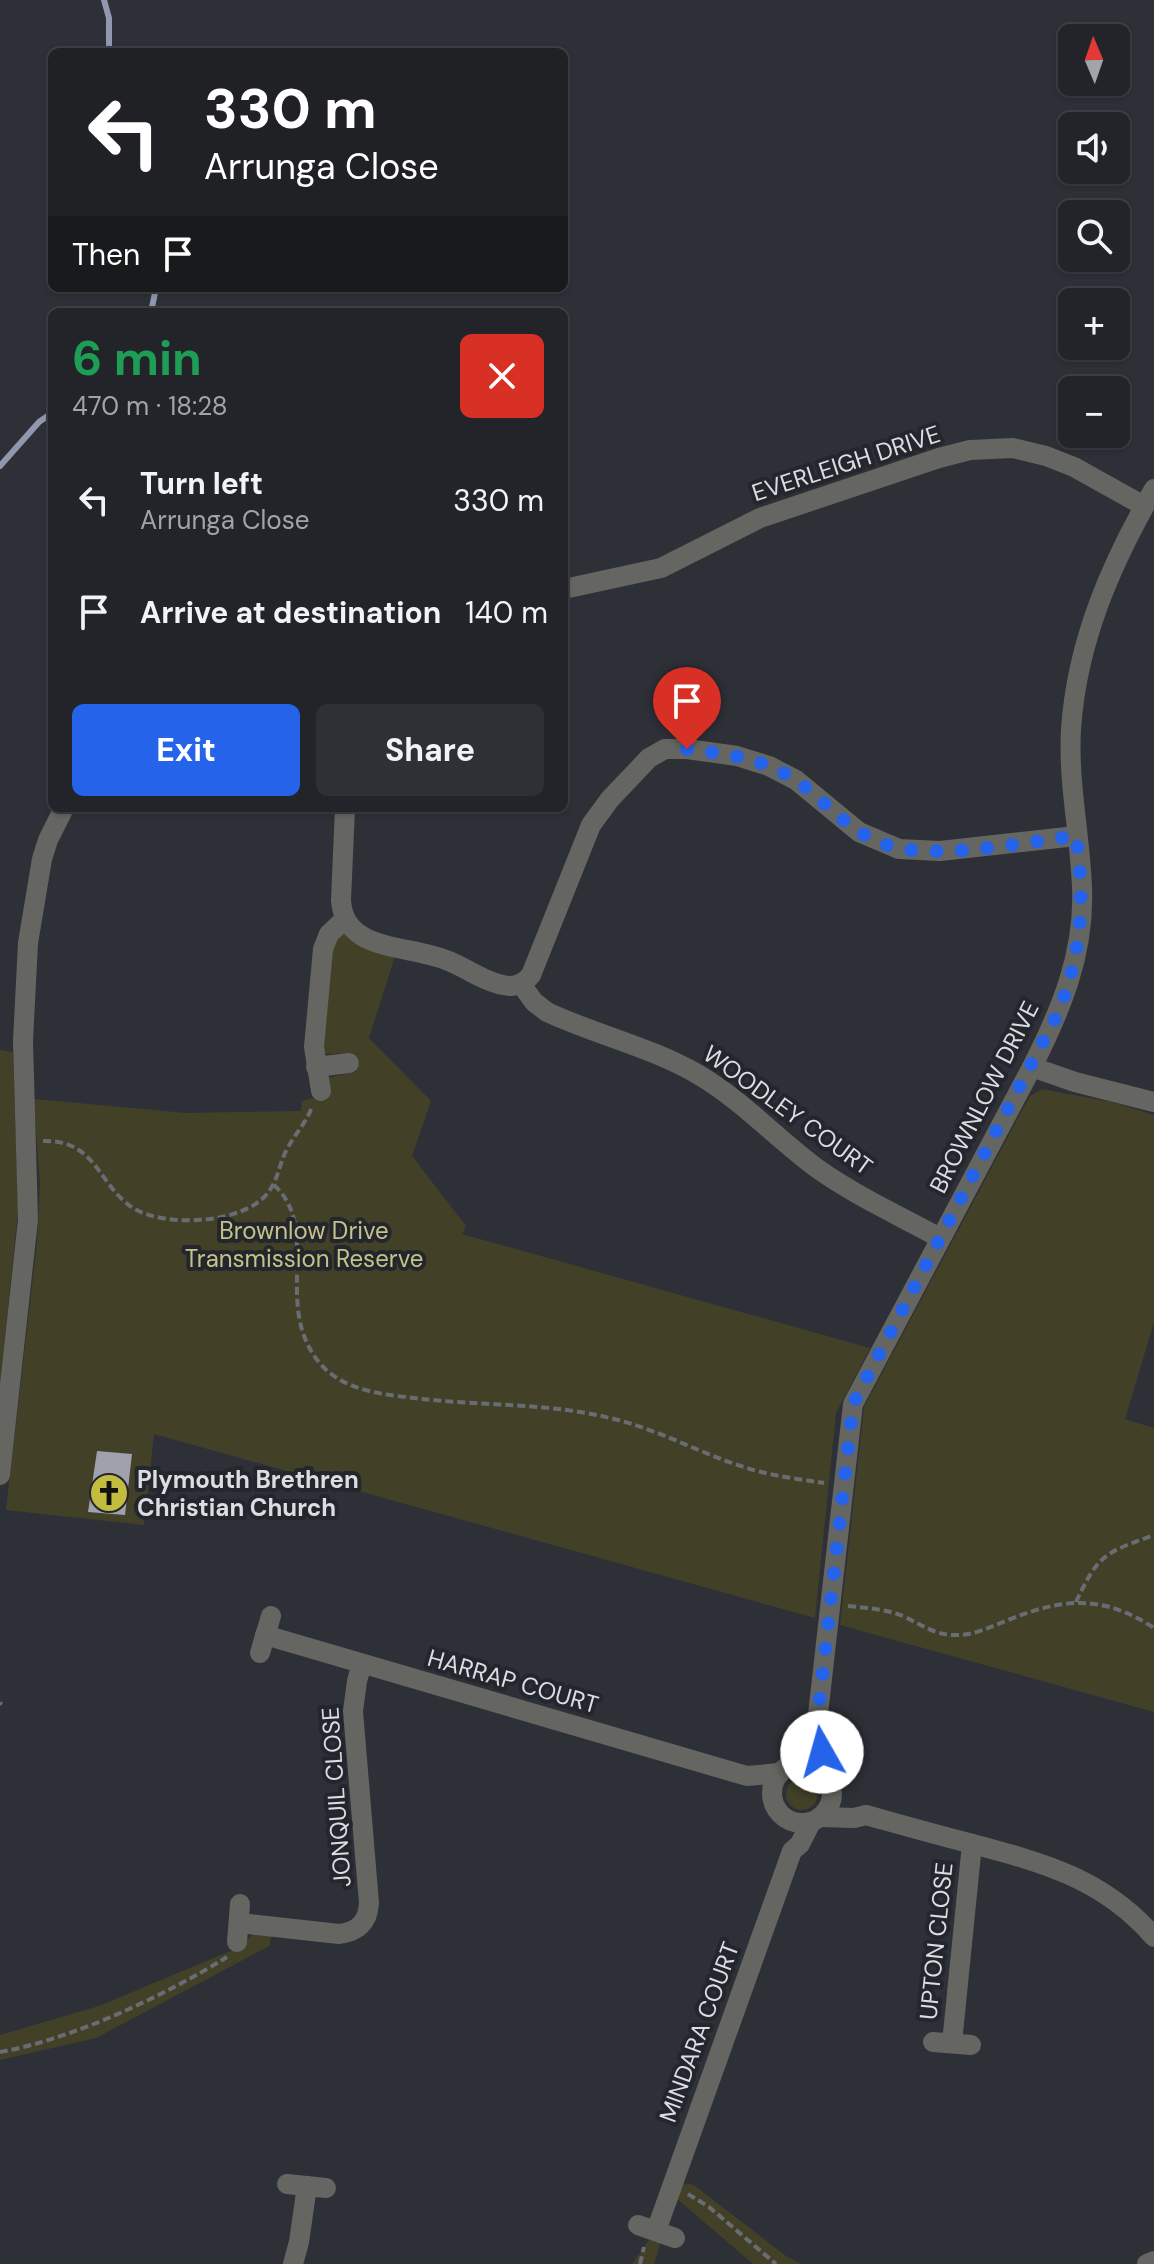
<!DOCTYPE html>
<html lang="en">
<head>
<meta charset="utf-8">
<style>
	:root { --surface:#22242a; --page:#2e3036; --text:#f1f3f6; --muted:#a2a4a8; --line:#3f4147; --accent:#2563eb }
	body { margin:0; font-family:"DM Sans",sans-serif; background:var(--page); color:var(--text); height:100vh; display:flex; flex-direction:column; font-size:30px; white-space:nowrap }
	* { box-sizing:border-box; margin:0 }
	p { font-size:26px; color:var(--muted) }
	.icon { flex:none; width:44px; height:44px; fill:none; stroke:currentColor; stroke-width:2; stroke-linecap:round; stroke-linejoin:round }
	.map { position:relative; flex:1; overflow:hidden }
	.details { position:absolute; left:48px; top:308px; width:520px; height:504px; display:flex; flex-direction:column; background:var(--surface); border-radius:12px; box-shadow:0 2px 6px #0004,0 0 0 2px var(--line) }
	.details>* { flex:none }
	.top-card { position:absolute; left:48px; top:48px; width:520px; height:244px; border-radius:12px; box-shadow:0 2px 6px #0004,0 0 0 2px var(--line); background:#202124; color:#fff; overflow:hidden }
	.needle { width:52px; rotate:358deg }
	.controls { position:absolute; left:1058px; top:24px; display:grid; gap:16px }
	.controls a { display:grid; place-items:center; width:72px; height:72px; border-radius:12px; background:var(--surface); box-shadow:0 2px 6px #0004,0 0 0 2px var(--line); font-size:40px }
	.pin { position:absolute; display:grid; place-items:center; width:68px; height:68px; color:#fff; margin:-82px -34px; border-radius:50% 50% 50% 0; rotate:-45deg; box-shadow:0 0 8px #0007 }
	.pin .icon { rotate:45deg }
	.me { position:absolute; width:88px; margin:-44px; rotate:353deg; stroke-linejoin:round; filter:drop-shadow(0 0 6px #0008) }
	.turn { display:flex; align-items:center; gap:28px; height:168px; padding:0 24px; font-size:36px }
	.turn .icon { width:104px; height:104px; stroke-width:2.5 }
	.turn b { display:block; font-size:56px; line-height:68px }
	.then { display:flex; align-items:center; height:76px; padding:0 24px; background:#0003; gap:16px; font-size:30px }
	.round { display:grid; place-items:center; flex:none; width:84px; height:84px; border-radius:12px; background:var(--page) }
	.headline { display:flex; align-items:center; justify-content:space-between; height:136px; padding:0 24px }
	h1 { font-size:48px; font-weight:700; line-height:60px; color:#1e9e55 }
	.primary-button { display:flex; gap:16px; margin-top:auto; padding:16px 24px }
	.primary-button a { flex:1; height:92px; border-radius:12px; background:var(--accent); color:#fff; font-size:32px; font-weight:700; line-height:92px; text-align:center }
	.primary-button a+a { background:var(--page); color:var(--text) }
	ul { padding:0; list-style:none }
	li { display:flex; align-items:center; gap:24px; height:112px; padding:0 24px }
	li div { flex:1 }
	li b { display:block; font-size:30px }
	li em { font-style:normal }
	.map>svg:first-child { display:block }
	.green { fill:#424128 }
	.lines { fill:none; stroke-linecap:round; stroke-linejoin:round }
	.stream { stroke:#9097ae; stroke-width:6 }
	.building { fill:#9fa2ac }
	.path { stroke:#6a6c73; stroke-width:4; stroke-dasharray:8 4; stroke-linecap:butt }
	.minor { stroke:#656561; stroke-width:20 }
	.route { stroke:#2563eb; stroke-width:14; stroke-dasharray:0 25.2 }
	.labels { text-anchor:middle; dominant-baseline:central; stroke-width:8; stroke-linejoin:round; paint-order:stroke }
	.street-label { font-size:24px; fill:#dbdde2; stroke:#24262e }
	.park-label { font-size:24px; fill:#c4c388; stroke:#24262e }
	.poi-label { font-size:24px; font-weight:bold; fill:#dbdde2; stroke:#24262e; text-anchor:start }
</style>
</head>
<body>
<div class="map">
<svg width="1154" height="2264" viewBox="0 0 1154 2264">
	<rect width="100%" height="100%" fill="#2e3038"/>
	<g class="green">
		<path d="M345 933 396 953 369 1038 431 1101 412 1156 466 1226 462 1234 870 1348 836 1413 815 1618 154 1434 144 1525 6 1510 37 1243 40 1185 34 1099 186 1113 301 1111 302 1101 329 1093 327 1078 356 1072 353 1053 323 1054 329 959 336 936Z"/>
		<path d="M0 1050 13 1052 18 1212 0 1382Z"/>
		<path d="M1042 1089 1111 1102 1154 1115V1322L1125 1419 1154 1428V1712L840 1625 864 1407 1026 1103 1030 1096Z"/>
		<circle cx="802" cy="1794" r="16"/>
		<path d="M253 1934H272L269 1946 96 2038 0 2060V2035L99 2006 240 1947Z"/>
		<path d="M689 2184 695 2186 786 2256 801 2264H753L675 2197 680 2185Z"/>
		<path d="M651 2237 661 2241 654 2264H632Z"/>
	</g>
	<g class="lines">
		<g class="stream">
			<path d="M104 0 109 18V52"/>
			<path d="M151 312 156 288"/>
			<path d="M0 466 39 422 52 413"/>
		</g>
	</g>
	<path class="building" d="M97 1451 132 1454 125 1515 88 1512Z"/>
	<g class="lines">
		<g class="path">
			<path d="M43 1141C97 1140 97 1184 133 1208 165 1228 242 1224 267 1194 278 1181 279 1164 287 1149 295 1134 306 1123 312 1107"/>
			<path d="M274 1185C322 1229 273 1304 318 1361 342 1392 387 1395 423 1399 485 1406 550 1403 610 1418 658 1429 701 1454 747 1468 772 1476 799 1479 824 1483"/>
			<path d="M1076 1602C1099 1553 1105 1553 1154 1535"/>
			<path d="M848 1606C867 1608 885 1609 903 1616 920 1624 935 1635 954 1635 973 1636 990 1627 1008 1620 1063 1598 1102 1594 1154 1628"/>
			<path d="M0 1703 2 1704"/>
			<path d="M0 2052C73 2039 164 1996 227 1957"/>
			<path d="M688 2194 709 2207 776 2264"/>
			<path d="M640 2264 644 2247"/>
		</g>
		<g class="minor">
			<path d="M564 589 661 568 760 518 939 458 970 450 1013 448 1046 456 1074 467 1144 506"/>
			<path d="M345 808 341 900C342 916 348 927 362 936 383 949 421 950 446 960 466 967 488 985 510 986 519 986 525 982 531 975L591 825 610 799 649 758 665 749H687L737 756 769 766 796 780 859 832 899 849 940 851 1076 836"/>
			<path d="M521 984 534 1002 547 1012C596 1035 651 1047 699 1075 743 1101 777 1139 818 1169 856 1196 900 1216 940 1238"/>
			<path d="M316 1067 349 1063"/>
			<path d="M1032 1067 1075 1082 1154 1102"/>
			<path d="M321 1091 314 1047 323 949 329 934 345 919"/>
			<path d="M0 1475 28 1220 23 1041 28 943 42 859 48 840 64 808"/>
			<path d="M265 1635 747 1776 780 1773"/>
			<path d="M260 1653 271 1616"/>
			<path d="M817 1723C828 1735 822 1759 826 1775"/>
			<circle cx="802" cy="1793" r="30"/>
			<path d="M793 1765C806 1753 804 1734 817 1723L853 1404 1032 1067C1061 1010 1085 953 1082 887 1080 834 1068 783 1071 729 1077 641 1111 564 1154 489"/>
			<path d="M821 1817 854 1818 866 1815C902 1825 937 1835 973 1844 1044 1863 1104 1879 1154 1937"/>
			<path d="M239 1923 339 1934C358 1932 368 1922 369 1903L353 1711 357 1681 362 1664"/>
			<path d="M237 1942 240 1904"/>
			<path d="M933 2042 971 2045"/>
			<path d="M952 2043 972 1844"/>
			<path d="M287 2184 326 2188"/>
			<path d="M638 2225 675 2238"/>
			<path d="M656 2231 792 1851 800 1844 811 1822"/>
			<path d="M293 2264 299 2242 307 2186"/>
			<path d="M1147 2264 1154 2261"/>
		</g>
	</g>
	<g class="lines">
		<path class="route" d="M687 749C726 754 765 758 798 782 829 804 850 833 887 845 935 861 1024 842 1076 836 1085 898 1082 956 1057 1015L853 1404 817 1723 824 1733 822 1752"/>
	</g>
	<defs>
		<symbol id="church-disc" viewBox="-11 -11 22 22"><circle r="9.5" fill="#c2bd3f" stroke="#24262e"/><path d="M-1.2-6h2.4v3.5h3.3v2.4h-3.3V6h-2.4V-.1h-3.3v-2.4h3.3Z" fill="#111"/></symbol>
	</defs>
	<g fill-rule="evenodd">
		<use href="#church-disc" x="87" y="1471" width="44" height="44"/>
	</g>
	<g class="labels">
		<g class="street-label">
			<text transform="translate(846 463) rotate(-18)">EVERLEIGH DRIVE</text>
			<text transform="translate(984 1097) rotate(-63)">BROWNLOW DRIVE</text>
			<text transform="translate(788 1110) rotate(36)">WOODLEY COURT</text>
			<text transform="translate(513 1681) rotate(16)">HARRAP COURT</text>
			<text transform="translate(336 1797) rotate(-94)">JONQUIL CLOSE</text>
			<text transform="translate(936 1941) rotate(-84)">UPTON CLOSE</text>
			<text transform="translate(699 2032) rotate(-70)">MINDARA COURT</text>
		</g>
		<g class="park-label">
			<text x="304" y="1230">Brownlow Drive<tspan x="304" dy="28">Transmission Reserve</tspan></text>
		</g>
		<g class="poi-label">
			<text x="137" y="1479">Plymouth Brethren<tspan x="137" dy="28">Christian Church</tspan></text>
		</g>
	</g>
</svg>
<div class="controls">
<a><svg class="needle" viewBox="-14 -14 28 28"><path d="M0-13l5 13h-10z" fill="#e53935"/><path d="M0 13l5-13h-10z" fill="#a2a4a8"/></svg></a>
<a><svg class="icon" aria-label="sound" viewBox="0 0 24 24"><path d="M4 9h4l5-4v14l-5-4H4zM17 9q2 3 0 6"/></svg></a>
<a><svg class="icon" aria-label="search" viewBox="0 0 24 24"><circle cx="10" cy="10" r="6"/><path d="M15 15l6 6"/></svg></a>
<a>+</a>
<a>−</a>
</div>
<div class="pin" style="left:687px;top:749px;background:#d93025"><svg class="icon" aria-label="arrive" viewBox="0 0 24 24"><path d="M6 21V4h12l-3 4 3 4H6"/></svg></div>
<svg class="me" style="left:822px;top:1752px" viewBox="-20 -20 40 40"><circle r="19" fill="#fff"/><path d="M0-13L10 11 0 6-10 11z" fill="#2563eb"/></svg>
<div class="top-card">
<div class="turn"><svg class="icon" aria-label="left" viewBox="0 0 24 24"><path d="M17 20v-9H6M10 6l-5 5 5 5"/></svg><div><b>330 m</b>Arrunga Close</div></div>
<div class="then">Then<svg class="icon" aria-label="arrive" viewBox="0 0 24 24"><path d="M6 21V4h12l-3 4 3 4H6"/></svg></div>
</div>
<section class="details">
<div class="headline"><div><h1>6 min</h1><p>470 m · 18:28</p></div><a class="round" style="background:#d93025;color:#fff"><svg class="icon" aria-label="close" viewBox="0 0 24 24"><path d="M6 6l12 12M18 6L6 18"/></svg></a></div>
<ul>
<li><svg class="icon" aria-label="left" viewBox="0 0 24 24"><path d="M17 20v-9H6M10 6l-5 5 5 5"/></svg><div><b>Turn left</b><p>Arrunga Close</p></div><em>330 m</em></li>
<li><svg class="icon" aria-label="arrive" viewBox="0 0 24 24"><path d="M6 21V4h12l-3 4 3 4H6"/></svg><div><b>Arrive at destination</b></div><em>140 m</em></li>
</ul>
<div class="primary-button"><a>Exit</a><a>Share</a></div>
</section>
</div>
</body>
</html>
